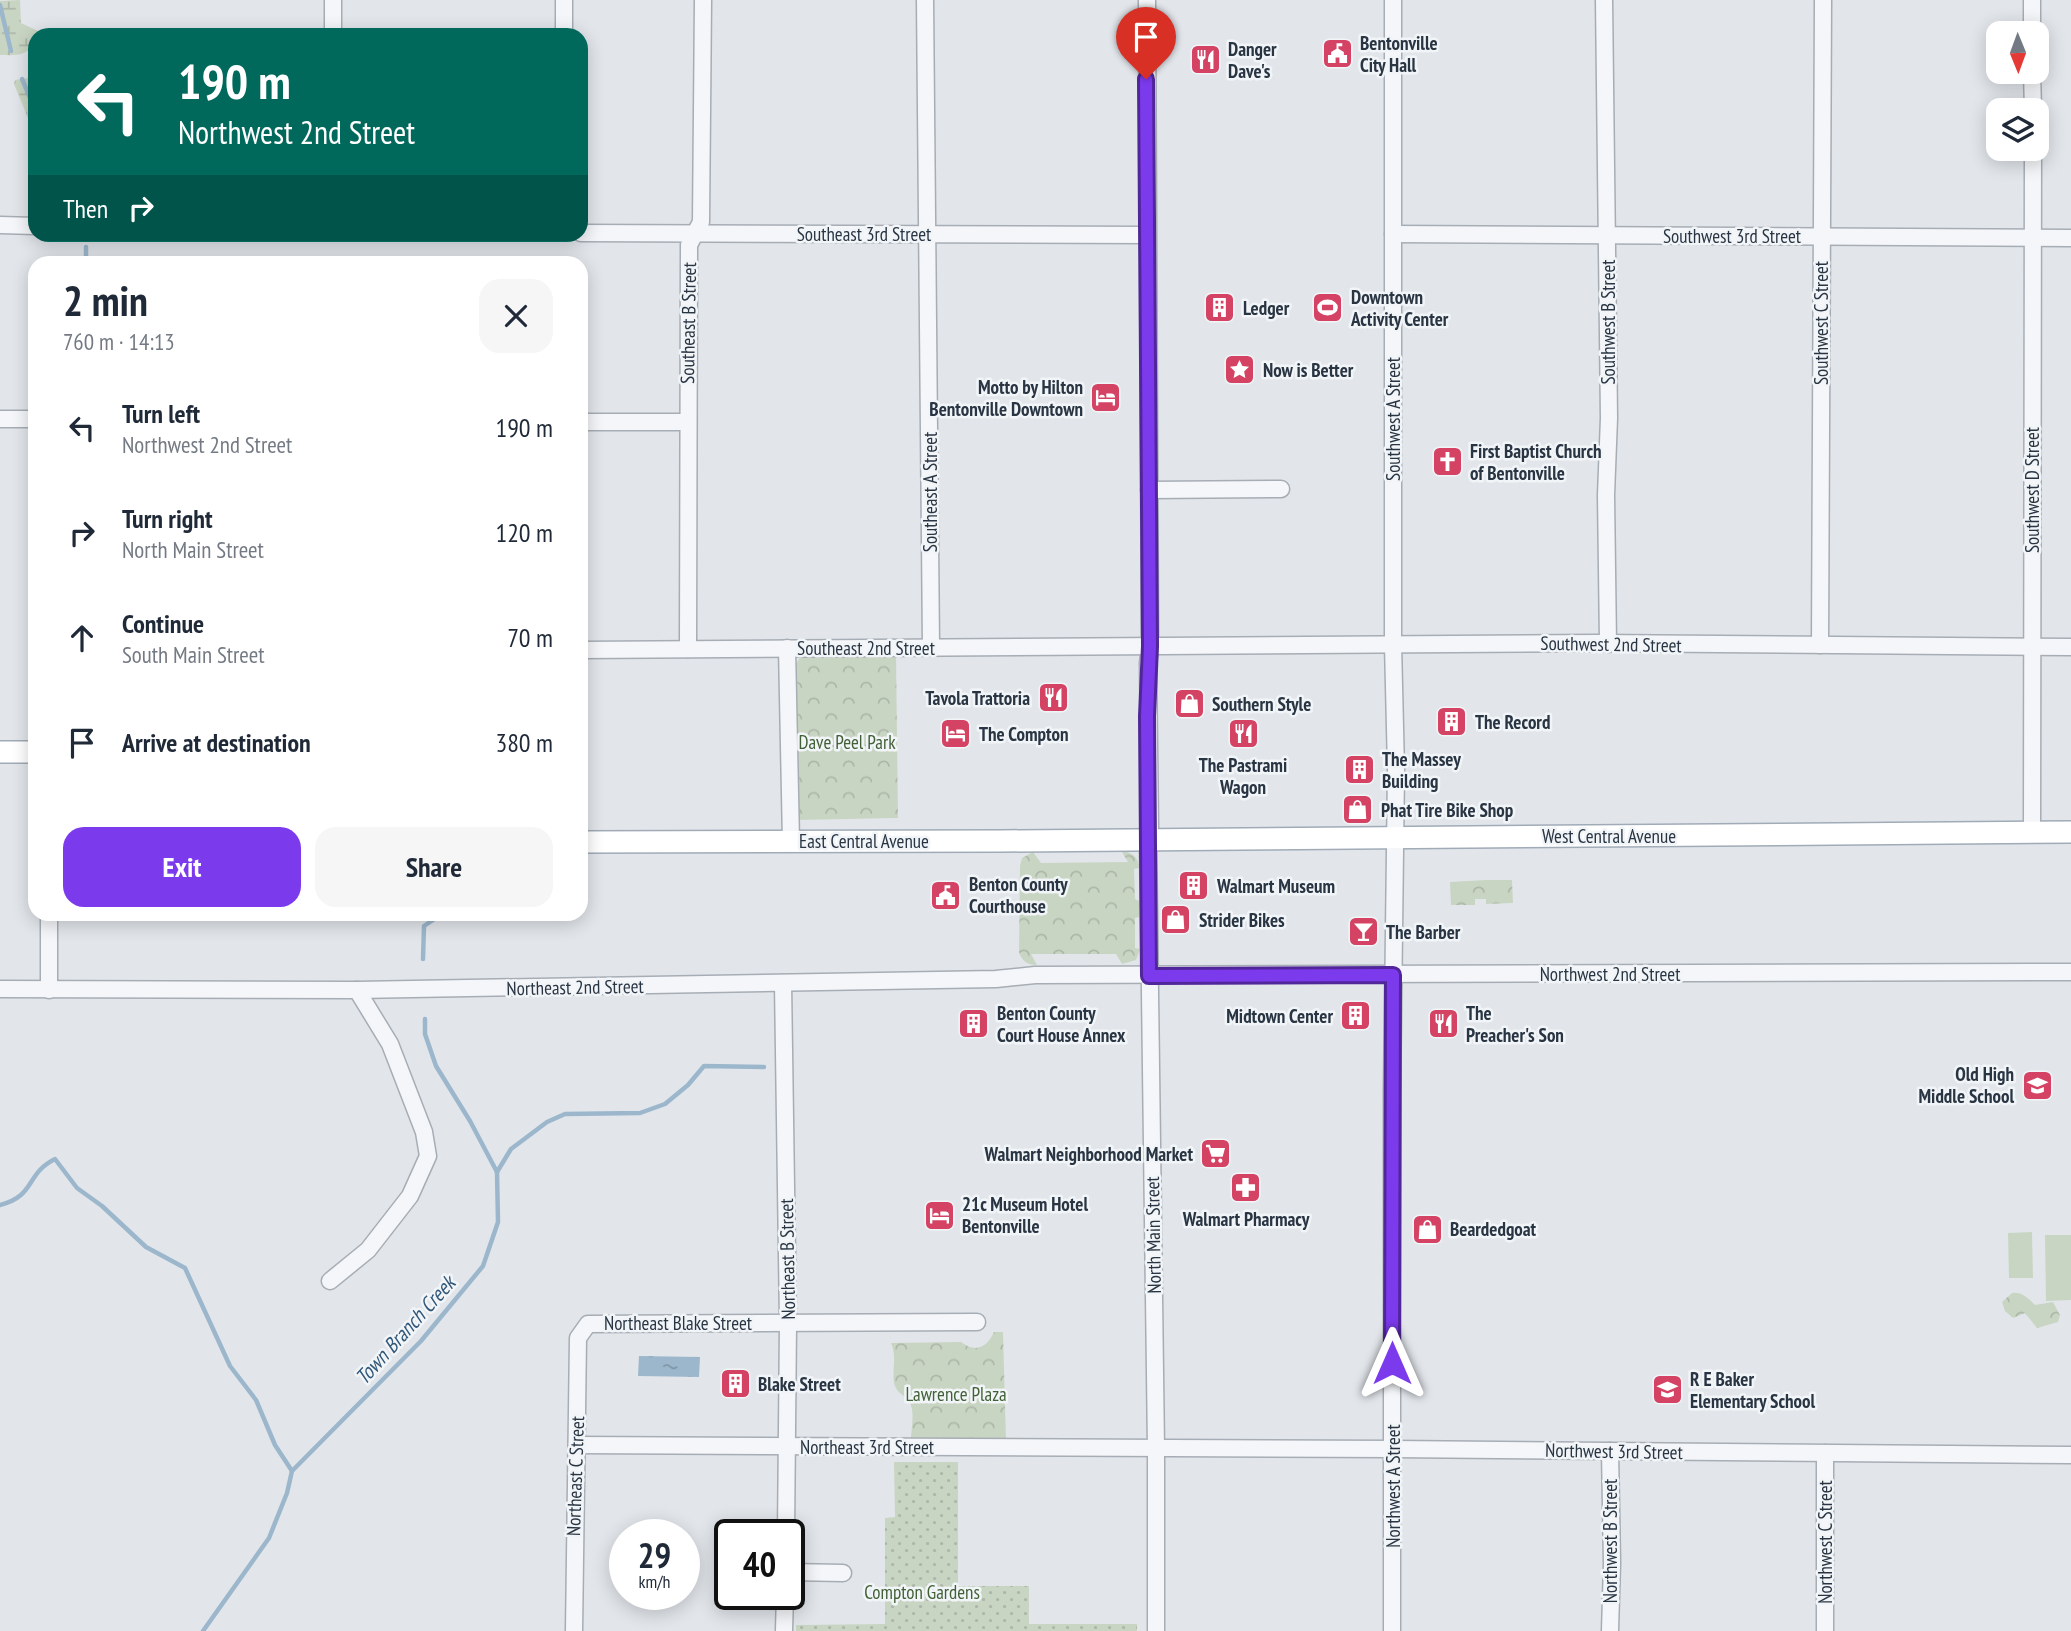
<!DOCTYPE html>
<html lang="en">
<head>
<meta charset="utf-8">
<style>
	:root { --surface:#fff; --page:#f6f6f7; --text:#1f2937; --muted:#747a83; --accent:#7c3aed }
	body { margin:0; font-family:"PT Sans Narrow",sans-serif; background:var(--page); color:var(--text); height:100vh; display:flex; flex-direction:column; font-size:26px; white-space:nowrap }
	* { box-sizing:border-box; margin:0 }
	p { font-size:23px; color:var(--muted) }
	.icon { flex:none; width:38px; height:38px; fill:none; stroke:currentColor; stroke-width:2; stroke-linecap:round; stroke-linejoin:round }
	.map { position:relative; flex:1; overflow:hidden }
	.details { position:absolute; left:28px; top:256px; width:560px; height:665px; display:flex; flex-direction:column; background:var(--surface); border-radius:21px; box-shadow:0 4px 18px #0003 }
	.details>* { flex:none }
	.hud { position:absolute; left:28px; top:28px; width:560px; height:214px; border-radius:21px; box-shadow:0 4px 18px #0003; background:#00695c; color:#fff; overflow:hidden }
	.needle { width:46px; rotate:179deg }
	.fabs { position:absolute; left:1986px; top:21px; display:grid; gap:14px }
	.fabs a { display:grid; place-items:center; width:63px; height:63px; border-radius:14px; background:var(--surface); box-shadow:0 4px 18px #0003; font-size:35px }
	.speed { position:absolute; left:609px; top:1519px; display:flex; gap:14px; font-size:35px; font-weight:700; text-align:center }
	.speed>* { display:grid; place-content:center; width:91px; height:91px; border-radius:50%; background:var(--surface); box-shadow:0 4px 18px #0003; line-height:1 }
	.speed small { font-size:18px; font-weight:400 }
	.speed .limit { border:4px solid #111; border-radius:10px; background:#fff; color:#111 }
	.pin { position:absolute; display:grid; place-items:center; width:60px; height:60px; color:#fff; margin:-72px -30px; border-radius:50% 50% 50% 0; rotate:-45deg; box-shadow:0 0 7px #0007 }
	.pin .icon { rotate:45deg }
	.me { position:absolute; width:77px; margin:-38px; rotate:0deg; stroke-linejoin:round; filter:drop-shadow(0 0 5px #0008) }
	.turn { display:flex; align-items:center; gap:24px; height:147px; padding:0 35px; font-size:32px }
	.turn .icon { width:91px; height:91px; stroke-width:2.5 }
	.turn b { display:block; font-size:49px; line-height:60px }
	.then { display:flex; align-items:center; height:66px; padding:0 35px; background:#0003; gap:14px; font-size:26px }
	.round { display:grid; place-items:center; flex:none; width:74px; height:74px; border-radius:21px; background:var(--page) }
	.summary { display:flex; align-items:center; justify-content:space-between; height:119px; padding:0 35px }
	h1 { font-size:42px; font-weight:700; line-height:52px }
	.action { display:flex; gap:14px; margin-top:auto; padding:14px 35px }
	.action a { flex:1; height:80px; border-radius:21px; background:var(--accent); color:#fff; font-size:28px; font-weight:700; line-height:80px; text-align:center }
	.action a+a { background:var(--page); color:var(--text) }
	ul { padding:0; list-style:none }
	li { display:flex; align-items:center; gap:21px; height:105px; padding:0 35px }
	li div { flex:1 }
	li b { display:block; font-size:26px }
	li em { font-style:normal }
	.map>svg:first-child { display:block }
	.wetland { fill:url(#wetland-marsh) }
	.park { fill:url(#park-crowns) }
	.garden { fill:url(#garden-dots) }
	.pitch { fill:#c9d5c3 }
	.water { fill:url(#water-ripples) }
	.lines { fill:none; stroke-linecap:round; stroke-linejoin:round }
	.stream { stroke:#9cb7cc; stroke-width:4.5 }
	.minor-casing { stroke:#a7adb5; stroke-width:19 }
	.major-casing { stroke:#a0abb7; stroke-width:24 }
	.minor { stroke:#f5f6f9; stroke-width:16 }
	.major { stroke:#fff; stroke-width:21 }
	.route-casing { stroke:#51269a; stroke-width:18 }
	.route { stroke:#7c3aed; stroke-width:12 }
	.labels { text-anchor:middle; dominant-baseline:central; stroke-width:5; stroke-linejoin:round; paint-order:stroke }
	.poi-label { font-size:19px; font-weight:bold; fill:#293543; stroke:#f2f5f8; text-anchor:start }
	.street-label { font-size:19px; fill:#293543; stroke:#f2f5f8 }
	.park-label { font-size:19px; fill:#416036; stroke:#f2f5f8 }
	.water-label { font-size:21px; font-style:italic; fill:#315779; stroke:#f2f5f8 }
</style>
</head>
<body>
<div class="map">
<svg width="2071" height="1631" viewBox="0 0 2071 1631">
	<defs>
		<pattern id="wetland-marsh" width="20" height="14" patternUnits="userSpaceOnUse" patternTransform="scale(1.75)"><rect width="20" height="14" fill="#c9d5c3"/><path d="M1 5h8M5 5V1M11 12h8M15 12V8" fill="none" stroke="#adb7a9"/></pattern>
		<pattern id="park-crowns" width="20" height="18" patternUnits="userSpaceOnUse" patternTransform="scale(1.75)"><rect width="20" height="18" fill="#c9d5c3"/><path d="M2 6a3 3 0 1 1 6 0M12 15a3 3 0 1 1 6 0" fill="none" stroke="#adb7a9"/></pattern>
		<pattern id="garden-dots" width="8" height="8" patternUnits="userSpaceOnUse" patternTransform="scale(1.75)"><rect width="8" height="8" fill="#c9d5c3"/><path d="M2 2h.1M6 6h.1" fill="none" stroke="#adb7a9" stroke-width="1.8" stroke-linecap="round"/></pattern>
		<pattern id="water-ripples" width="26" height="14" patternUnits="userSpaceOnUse" patternTransform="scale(1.75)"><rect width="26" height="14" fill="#9cb7cc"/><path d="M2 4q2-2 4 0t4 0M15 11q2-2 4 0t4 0" fill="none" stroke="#7f96a7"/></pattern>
	</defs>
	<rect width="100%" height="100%" fill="#e2e6eb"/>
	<g class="wetland">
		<path d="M20 0 21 23 38 31C35 35 35 41 32 46 25 57 12 55 0 55V1Z"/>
		<path d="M28 78 35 82V135L14 84 15 80Z"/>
	</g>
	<g class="park">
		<path d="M896 654 898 818 797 820 795 665 801 656Z"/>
		<path d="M1125 851C1134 854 1139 859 1139 868L1134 869 1135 899 1139 901V917L1135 918V948L1140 949 1136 960 1122 964 1116 954H1031L1037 965C1027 965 1022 961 1019 952L1020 866 1022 858 1033 852 1041 863 1128 862 1122 852Z"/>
		<path d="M1486 880H1512L1513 903 1486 904V899H1475V905H1451L1450 882Z"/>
		<path d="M2012 1293C2022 1291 2029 1299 2035 1305L2053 1302 2060 1315 2058 1322 2037 1328 2025 1313 2013 1318 2005 1311 2002 1302Z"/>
		<path d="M994 1332H1003L1006 1441 911 1440C911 1428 916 1410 908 1400 902 1394 896 1392 894 1383 892 1369 897 1356 891 1343L961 1342C975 1353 987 1348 994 1332Z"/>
	</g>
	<path class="garden" d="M894 1462H958V1586H1029V1624H1137V1631H796V1625L885 1624V1518L895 1517Z"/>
	<g class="pitch">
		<path d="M2032 1232 2033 1278H2009L2008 1233Z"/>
		<path d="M2045 1235H2071V1300L2046 1301Z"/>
	</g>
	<path class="water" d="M639 1356 700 1357 699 1377 638 1376Z"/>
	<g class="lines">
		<g class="stream">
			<path d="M0 5 11 51"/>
			<path d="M22 79 35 109"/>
			<path d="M86 247V262"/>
			<path d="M423 959 424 926 442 914"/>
			<path d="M497 1172 511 1149 547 1122 565 1114 640 1113 665 1104 688 1085 704 1066 764 1067"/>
			<path d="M0 1205C36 1196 25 1174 55 1159L77 1188 102 1206 146 1247 185 1268 230 1366 256 1400 275 1445 292 1471"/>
			<path d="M203 1631 269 1538 287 1493 292 1471 421 1341 483 1266 498 1222 497 1172 470 1121 436 1066 425 1034V1019"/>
		</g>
		<defs>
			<g id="minor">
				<path d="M925 0 931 647"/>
				<path d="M1147 0 1150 646 1148 663 1150 828 1148 840 1156 1449V1631"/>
				<path d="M1604 0 1609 418 1606 495 1608 644"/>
				<path d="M2032 0V33"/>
				<path d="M333 35V0"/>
				<path d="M564 35V0"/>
				<path d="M2032 72 2033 110"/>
				<path d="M0 225 35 226"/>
				<path d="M581 233 1147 235"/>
				<path d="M1393 234 2071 238"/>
				<path d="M0 419H35"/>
				<path d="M581 422H687"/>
				<path d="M1149 490 1281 489"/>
				<path d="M1820 645 1823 0"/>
				<path d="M787 648 791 842"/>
				<path d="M688 649 689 245 701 222 703 0"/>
				<path d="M581 650 1597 643 2071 647"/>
				<path d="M2032 832 2033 149"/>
				<path d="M783 983 788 1323 786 1535"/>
				<path d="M0 989 357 990 996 979 1035 975 2071 972"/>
				<path d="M49 990V914"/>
				<path d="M330 1281 368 1250 410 1196 428 1156 424 1132 390 1044 357 990"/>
				<path d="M577 1445 1393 1449 2071 1455"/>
				<path d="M1610 1451 1612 1563 1610 1631"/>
				<path d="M1825 1453V1631"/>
				<path d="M789 1572 843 1573"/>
				<path d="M574 1631 578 1338 588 1324 977 1322"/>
				<path d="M784 1631 785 1594"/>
				<path d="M1392 1631V1091L1396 770 1393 644V0"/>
			</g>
			<g id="major">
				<path d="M0 752H35"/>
				<path d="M581 842 1002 841 2071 832"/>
			</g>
		</defs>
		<use href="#minor" class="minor-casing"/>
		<use href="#major" class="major-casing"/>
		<use href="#minor" class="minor"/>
		<use href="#major" class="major"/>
	</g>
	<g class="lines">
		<defs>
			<path id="route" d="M1146 79 1150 646 1147 716 1149 976 1393 975 1392 1363"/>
		</defs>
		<use href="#route" class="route-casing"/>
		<use href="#route" class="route"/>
	</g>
	<defs>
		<symbol id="civic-square" viewBox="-11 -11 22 22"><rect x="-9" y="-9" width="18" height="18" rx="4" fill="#d44364" stroke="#f2f5f8"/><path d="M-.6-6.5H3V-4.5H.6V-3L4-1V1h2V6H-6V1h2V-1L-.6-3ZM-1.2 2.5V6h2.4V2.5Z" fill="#fff"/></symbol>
		<symbol id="restaurant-square" viewBox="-11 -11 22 22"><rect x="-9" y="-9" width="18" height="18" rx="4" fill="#d44364" stroke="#f2f5f8"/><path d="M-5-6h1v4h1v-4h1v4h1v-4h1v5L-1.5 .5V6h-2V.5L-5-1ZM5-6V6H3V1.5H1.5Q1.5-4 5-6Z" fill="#fff"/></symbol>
		<symbol id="building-square" viewBox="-11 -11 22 22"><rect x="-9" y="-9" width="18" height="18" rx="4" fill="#d44364" stroke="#f2f5f8"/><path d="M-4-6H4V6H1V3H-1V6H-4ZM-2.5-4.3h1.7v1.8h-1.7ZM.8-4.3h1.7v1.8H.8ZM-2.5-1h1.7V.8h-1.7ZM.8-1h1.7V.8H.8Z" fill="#fff"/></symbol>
		<symbol id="stadium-square" viewBox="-11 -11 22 22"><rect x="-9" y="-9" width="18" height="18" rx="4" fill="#d44364" stroke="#f2f5f8"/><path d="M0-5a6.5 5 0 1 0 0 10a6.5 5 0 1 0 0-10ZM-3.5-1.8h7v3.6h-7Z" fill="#fff"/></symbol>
		<symbol id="sight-square" viewBox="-11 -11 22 22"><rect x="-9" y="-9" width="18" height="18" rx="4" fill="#d44364" stroke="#f2f5f8"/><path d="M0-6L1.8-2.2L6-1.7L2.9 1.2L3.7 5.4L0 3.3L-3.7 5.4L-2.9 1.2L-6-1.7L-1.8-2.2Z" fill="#fff"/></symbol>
		<symbol id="hotel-square" viewBox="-11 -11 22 22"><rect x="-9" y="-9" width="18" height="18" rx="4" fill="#d44364" stroke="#f2f5f8"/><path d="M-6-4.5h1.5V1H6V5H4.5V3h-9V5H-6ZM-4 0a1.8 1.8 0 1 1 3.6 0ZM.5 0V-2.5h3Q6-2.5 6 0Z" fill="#fff"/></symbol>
		<symbol id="church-square" viewBox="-11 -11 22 22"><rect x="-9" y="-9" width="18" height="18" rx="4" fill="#d44364" stroke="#f2f5f8"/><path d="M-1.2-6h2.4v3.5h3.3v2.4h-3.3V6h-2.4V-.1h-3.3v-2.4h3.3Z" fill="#fff"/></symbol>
		<symbol id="shop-square" viewBox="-11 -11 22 22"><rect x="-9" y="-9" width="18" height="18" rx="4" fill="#d44364" stroke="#f2f5f8"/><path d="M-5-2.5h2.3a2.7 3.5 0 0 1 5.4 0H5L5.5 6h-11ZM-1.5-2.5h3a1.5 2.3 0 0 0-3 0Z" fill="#fff"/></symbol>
		<symbol id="bar-square" viewBox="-11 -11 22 22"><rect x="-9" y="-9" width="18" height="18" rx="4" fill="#d44364" stroke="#f2f5f8"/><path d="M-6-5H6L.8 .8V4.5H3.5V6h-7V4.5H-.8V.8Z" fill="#fff"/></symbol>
		<symbol id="school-square" viewBox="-11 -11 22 22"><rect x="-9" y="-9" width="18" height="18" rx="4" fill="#d44364" stroke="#f2f5f8"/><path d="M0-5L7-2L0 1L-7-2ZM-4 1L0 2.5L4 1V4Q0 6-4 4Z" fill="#fff"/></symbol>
		<symbol id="supermarket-square" viewBox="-11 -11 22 22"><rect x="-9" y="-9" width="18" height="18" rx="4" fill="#d44364" stroke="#f2f5f8"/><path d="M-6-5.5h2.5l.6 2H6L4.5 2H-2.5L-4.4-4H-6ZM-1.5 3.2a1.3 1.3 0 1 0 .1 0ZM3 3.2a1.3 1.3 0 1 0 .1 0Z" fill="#fff"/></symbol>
		<symbol id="pharmacy-square" viewBox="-11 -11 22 22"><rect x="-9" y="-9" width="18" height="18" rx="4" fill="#d44364" stroke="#f2f5f8"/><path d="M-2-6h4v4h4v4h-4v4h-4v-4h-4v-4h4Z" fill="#fff"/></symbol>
	</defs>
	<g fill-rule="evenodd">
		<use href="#civic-square" x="1320" y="36" width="35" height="35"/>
		<use href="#restaurant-square" x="1188" y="42" width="35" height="35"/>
		<use href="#building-square" x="1202" y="290" width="35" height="35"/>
		<use href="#stadium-square" x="1310" y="290" width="35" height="35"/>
		<use href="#sight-square" x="1222" y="352" width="35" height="35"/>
		<use href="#hotel-square" x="1088" y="380" width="35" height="35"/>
		<use href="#church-square" x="1430" y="444" width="35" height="35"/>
		<use href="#restaurant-square" x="1036" y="680" width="35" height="35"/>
		<use href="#shop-square" x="1172" y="686" width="35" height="35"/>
		<use href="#building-square" x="1434" y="704" width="35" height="35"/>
		<use href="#hotel-square" x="938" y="716" width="35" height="35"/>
		<use href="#restaurant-square" x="1226" y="716" width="35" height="35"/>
		<use href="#building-square" x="1342" y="752" width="35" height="35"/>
		<use href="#shop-square" x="1340" y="792" width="35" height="35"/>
		<use href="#building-square" x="1176" y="868" width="35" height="35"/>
		<use href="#civic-square" x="928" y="878" width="35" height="35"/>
		<use href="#shop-square" x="1158" y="902" width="35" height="35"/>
		<use href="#bar-square" x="1346" y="914" width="35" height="35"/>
		<use href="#building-square" x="1338" y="998" width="35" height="35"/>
		<use href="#building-square" x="956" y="1006" width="35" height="35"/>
		<use href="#restaurant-square" x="1426" y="1006" width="35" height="35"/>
		<use href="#school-square" x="2020" y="1068" width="35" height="35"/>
		<use href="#supermarket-square" x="1198" y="1136" width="35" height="35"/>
		<use href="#pharmacy-square" x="1228" y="1170" width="35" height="35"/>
		<use href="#hotel-square" x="922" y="1198" width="35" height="35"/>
		<use href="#shop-square" x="1410" y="1212" width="35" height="35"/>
		<use href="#building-square" x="718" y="1366" width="35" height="35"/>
		<use href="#school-square" x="1650" y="1372" width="35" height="35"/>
	</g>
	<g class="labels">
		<g class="poi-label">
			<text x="1360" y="43">Bentonville<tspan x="1360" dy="22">City Hall</tspan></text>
			<text x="1228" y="49">Danger<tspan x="1228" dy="22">Dave's</tspan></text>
			<text x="1351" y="297">Downtown<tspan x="1351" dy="22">Activity Center</tspan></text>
			<text x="1243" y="308">Ledger</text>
			<text x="1263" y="370">Now is Better</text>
			<text x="1083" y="387" text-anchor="end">Motto by Hilton<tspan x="1083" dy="22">Bentonville Downtown</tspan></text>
			<text x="1470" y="451">First Baptist Church<tspan x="1470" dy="22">of Bentonville</tspan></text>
			<text x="1030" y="698" text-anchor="end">Tavola Trattoria</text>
			<text x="1212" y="704">Southern Style</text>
			<text x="1475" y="722">The Record</text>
			<text x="979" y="734">The Compton</text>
			<text x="1382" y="759">The Massey<tspan x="1382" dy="22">Building</tspan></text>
			<text x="1243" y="765" text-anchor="middle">The Pastrami<tspan x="1243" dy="22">Wagon</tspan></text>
			<text x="1381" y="810">Phat Tire Bike Shop</text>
			<text x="969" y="884">Benton County<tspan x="969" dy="22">Courthouse</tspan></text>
			<text x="1217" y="886">Walmart Museum</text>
			<text x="1199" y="920">Strider Bikes</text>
			<text x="1386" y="932">The Barber</text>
			<text x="997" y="1013">Benton County<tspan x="997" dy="22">Court House Annex</tspan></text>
			<text x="1466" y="1013">The<tspan x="1466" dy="22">Preacher's Son</tspan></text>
			<text x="1333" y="1016" text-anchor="end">Midtown Center</text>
			<text x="2014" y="1074" text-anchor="end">Old High<tspan x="2014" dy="22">Middle School</tspan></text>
			<text x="1193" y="1154" text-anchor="end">Walmart Neighborhood Market</text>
			<text x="962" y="1204">21c Museum Hotel<tspan x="962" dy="22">Bentonville</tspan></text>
			<text x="1246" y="1219" text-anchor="middle">Walmart Pharmacy</text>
			<text x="1450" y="1229">Beardedgoat</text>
			<text x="1690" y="1379">R E Baker<tspan x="1690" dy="22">Elementary School</tspan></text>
			<text x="758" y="1384">Blake Street</text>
		</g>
		<g class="street-label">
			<text x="864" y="234">Southeast 3rd Street</text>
			<text x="1732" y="236">Southwest 3rd Street</text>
			<text transform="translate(1608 322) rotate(-90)">Southwest B Street</text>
			<text transform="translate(688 323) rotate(-89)">Southeast B Street</text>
			<text transform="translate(1821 323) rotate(-90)">Southwest C Street</text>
			<text transform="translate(1393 419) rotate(-90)">Southwest A Street</text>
			<text transform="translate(2032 490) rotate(-90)">Southwest D Street</text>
			<text transform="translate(930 492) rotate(-90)">Southeast A Street</text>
			<text transform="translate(1611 644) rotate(1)">Southwest 2nd Street</text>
			<text x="866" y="648">Southeast 2nd Street</text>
			<text x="1609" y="836">West Central Avenue</text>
			<text x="864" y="841">East Central Avenue</text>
			<text x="1610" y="974">Northwest 2nd Street</text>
			<text transform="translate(575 987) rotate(-1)">Northeast 2nd Street</text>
			<text transform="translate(1153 1235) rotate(-91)">North Main Street</text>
			<text transform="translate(787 1259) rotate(-91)">Northeast B Street</text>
			<text x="678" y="1323">Northeast Blake Street</text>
			<text x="867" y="1447">Northeast 3rd Street</text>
			<text transform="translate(1614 1451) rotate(1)">Northwest 3rd Street</text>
			<text transform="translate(575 1476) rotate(-88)">Northeast C Street</text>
			<text transform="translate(1393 1486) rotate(-90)">Northwest A Street</text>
			<text transform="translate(1610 1541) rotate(-90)">Northwest B Street</text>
			<text transform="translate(1825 1542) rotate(-90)">Northwest C Street</text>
		</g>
		<g class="park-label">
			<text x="847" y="742">Dave Peel Park</text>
			<text x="956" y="1394">Lawrence Plaza</text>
			<text x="922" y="1592">Compton Gardens</text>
		</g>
		<g class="water-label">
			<text transform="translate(405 1330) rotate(-48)">Town Branch Creek</text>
		</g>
	</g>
</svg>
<div class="fabs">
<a><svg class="needle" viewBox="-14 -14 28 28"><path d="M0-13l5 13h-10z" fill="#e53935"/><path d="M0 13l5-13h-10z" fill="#747a83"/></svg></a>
<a><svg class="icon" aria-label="layers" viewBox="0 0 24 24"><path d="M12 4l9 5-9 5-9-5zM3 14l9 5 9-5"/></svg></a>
</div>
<div class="speed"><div>29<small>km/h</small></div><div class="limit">40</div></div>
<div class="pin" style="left:1146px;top:79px;background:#d93025"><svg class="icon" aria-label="arrive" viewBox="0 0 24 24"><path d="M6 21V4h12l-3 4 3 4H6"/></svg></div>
<svg class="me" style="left:1392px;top:1363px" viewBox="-20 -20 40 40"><path d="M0-17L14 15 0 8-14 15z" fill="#7c3aed" stroke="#fff" stroke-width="4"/></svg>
<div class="hud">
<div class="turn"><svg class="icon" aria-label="left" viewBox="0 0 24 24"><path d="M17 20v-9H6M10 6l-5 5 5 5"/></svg><div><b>190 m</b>Northwest 2nd Street</div></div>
<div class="then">Then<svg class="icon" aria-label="right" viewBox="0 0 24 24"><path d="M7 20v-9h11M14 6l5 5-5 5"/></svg></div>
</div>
<section class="details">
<div class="summary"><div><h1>2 min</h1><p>760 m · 14:13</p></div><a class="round"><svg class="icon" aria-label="close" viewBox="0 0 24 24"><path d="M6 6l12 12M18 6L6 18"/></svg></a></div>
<ul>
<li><svg class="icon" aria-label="left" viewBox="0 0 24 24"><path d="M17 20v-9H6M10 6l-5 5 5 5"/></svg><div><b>Turn left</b><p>Northwest 2nd Street</p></div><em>190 m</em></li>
<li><svg class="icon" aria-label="right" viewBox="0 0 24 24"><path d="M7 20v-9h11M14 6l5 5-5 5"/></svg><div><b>Turn right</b><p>North Main Street</p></div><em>120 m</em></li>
<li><svg class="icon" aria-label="ahead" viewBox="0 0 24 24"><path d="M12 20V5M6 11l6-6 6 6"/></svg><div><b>Continue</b><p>South Main Street</p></div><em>70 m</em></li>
<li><svg class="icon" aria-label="arrive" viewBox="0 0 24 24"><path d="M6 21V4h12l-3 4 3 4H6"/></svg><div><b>Arrive at destination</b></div><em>380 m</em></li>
</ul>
<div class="action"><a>Exit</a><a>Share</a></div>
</section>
</div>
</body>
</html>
